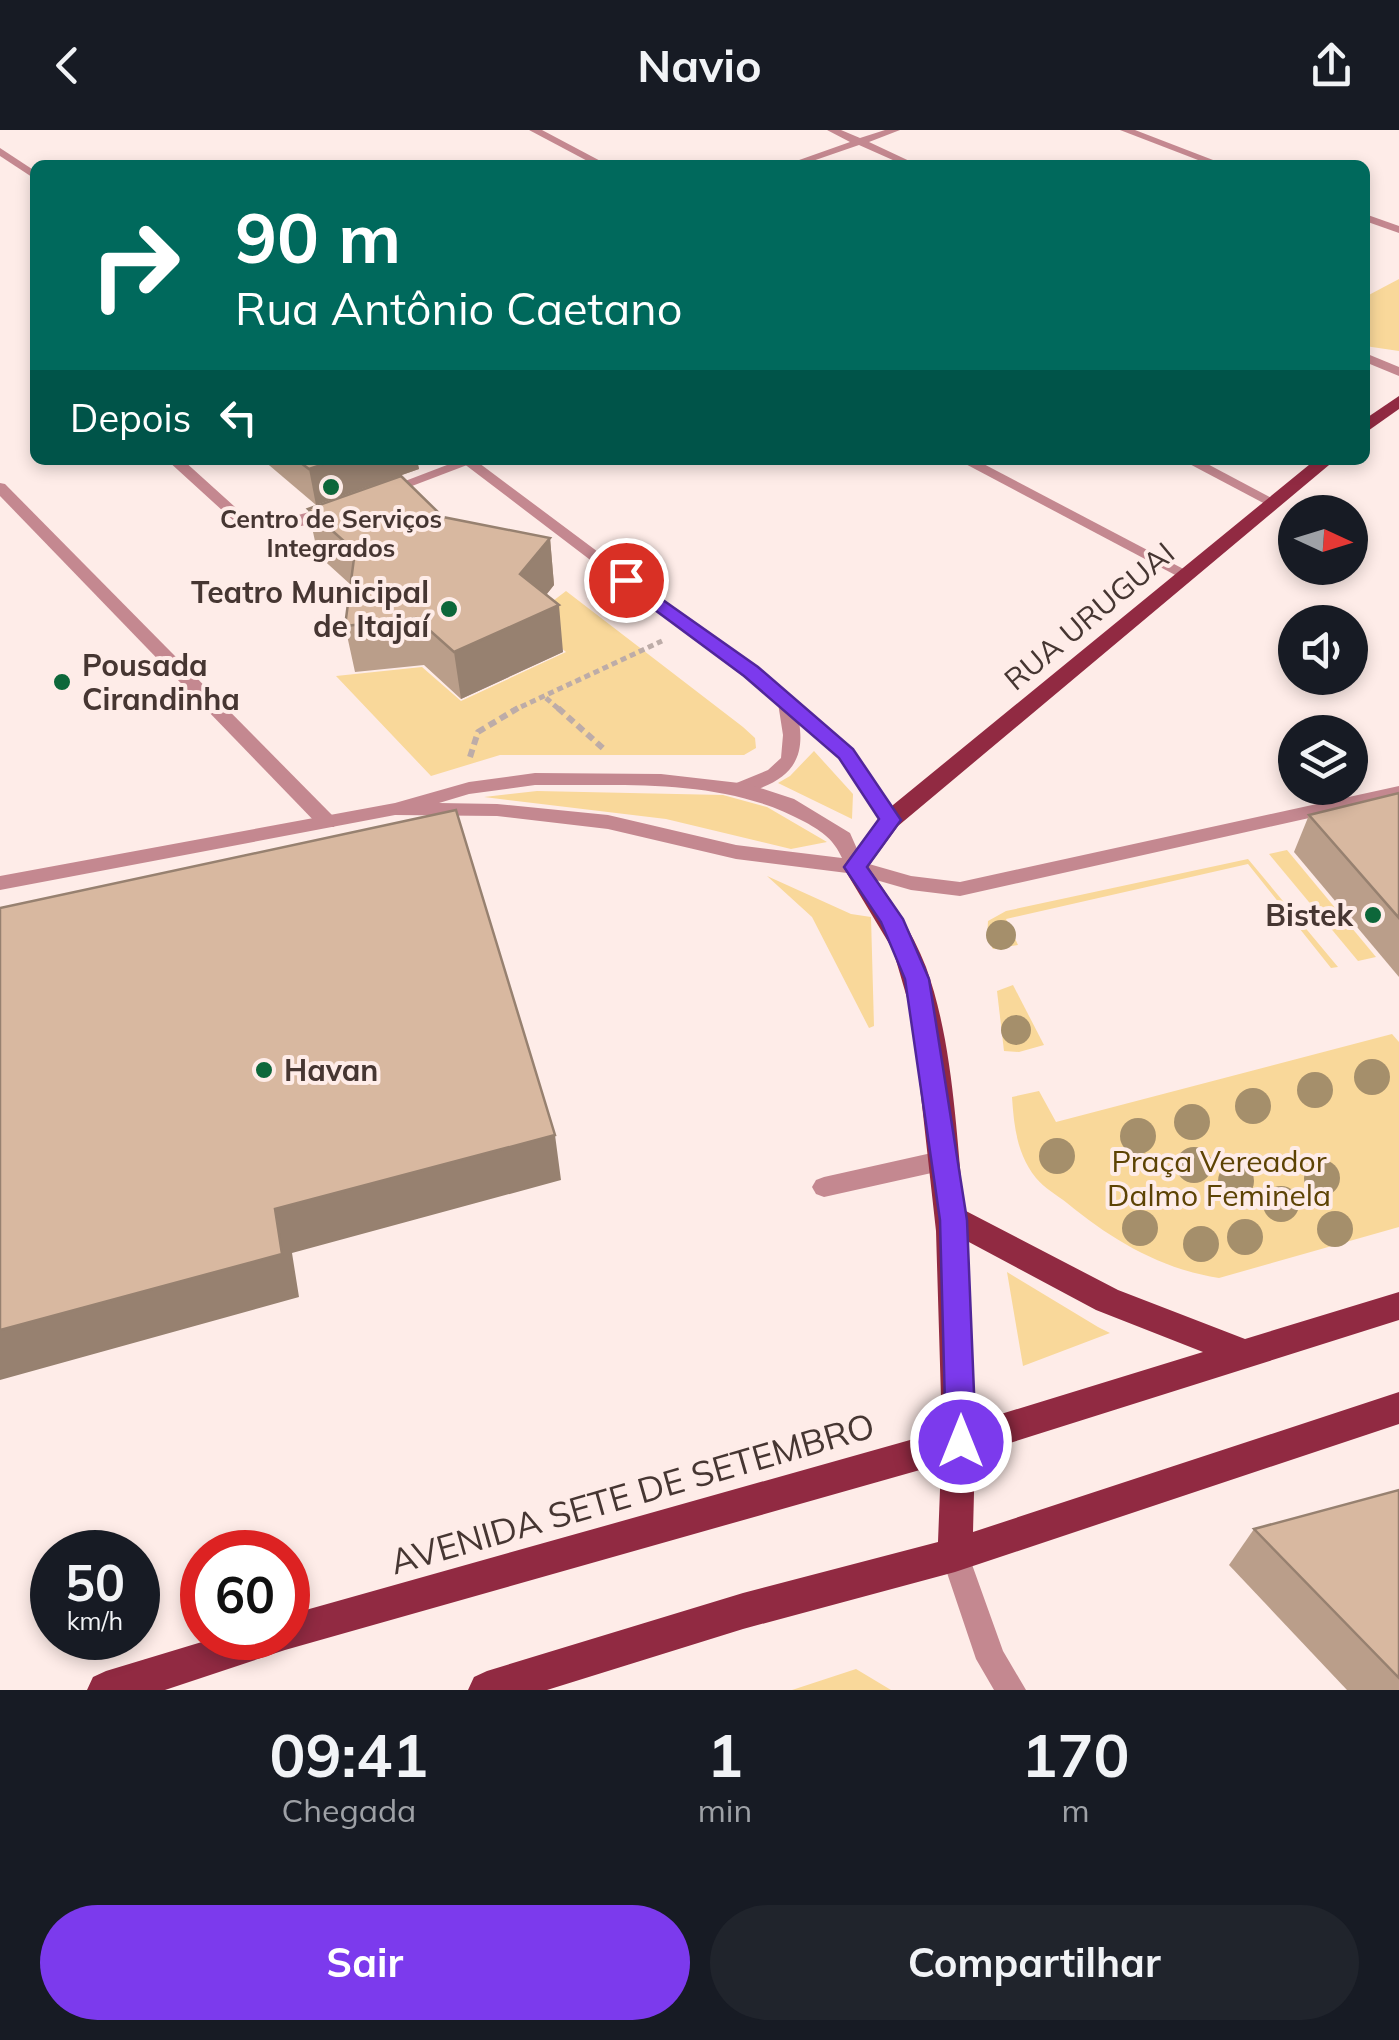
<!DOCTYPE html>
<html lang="pt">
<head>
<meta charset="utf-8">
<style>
	:root { --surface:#171b24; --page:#20242c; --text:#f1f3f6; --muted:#9ea1a6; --accent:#7c3aed }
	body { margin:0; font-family:Mulish,sans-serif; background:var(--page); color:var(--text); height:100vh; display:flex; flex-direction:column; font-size:38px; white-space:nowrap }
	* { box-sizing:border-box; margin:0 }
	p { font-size:32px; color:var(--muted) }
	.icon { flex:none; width:55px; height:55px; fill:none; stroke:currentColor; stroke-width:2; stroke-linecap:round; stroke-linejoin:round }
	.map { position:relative; height:1560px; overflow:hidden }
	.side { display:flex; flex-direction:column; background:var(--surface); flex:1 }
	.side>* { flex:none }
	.banner { position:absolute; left:30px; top:30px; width:1340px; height:305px; border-radius:15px; box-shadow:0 5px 15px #0003; background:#00695c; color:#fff; overflow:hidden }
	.needle { width:65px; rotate:94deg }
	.fabs { position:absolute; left:1278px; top:365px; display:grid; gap:20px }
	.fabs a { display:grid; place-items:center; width:90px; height:90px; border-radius:50%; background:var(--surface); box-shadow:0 5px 15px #0003; font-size:50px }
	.speed { position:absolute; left:30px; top:1400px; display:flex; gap:20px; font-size:50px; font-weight:700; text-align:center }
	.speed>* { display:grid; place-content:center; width:130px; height:130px; border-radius:50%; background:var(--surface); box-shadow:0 5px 15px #0003; line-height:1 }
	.speed small { font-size:25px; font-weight:400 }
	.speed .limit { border:15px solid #d22; background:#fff; color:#111 }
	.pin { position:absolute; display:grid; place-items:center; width:85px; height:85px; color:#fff; margin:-42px; border:5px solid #fff; border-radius:50%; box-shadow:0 2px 10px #0007 }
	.me { position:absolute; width:110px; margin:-55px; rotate:0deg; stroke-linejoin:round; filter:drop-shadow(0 0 8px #0008) }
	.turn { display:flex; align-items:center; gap:35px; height:210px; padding:0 40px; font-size:45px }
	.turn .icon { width:130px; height:130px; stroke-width:2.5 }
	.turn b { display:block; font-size:70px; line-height:85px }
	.then { display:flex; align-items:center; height:95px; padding:0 40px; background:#0003; gap:20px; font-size:38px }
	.eta { display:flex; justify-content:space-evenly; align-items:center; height:170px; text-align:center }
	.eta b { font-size:60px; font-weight:700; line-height:70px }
	.button { display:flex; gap:20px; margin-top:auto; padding:20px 40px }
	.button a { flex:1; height:115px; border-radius:60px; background:var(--accent); color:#fff; font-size:40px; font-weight:700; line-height:115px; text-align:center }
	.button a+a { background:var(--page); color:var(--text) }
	header { display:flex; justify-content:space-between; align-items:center; height:130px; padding:0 40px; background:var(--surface); font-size:45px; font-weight:700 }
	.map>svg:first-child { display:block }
	.green { fill:#f9d89a }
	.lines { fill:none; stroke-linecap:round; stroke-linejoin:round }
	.path-far1 { stroke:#bdaca8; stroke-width:5; stroke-dasharray:6 4; stroke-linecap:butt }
	.path { stroke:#bdaca8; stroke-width:6; stroke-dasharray:8 5; stroke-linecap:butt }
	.service { fill:#c48890; fill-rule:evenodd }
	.minor { fill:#c48890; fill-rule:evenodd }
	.tertiary { fill:#c48890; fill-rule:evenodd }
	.primary { fill:#912a42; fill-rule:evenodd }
	.tree { fill:#a58f6b }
	.wall { fill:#ba9e8a }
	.shaded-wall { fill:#978170 }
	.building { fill:#d8b8a0; stroke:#978170; stroke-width:2.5 }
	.route { fill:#7c3aed; stroke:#51269a; stroke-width:2.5 }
	.poi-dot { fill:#0d673a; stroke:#feece8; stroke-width:4 }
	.labels { text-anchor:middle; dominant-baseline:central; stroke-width:8; stroke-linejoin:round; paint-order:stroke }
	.far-poi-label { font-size:25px; font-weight:bold; fill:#463632; stroke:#feece8 }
	.poi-label { font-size:30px; font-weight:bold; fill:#463632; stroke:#feece8; text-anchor:end }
	.street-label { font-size:30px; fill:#463632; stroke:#feece8 }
	.park-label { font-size:30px; fill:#5d4304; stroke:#feece8 }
	.near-street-label { font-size:35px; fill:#463632; stroke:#feece8 }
</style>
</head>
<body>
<header><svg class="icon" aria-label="back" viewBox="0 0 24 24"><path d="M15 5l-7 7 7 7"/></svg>Navio<svg class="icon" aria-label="share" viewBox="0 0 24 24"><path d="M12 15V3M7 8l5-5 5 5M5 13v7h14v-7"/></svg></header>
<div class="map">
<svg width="1399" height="1560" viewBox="0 0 1399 1560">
	<rect width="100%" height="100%" fill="#feece8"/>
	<g class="green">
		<path d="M1399 149V221L1365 216V167Z"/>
		<path d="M566 461 743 597 755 608 756 618 744 625H500L431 646 336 546 422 537 461 571 566 522 528 490Z"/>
		<path d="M814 621 853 664 852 689 778 653 790 646Z"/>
		<path d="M537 661 723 665 767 677 827 712 791 719 666 689 484 667Z"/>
		<path d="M1287 720 1376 827 1358 831 1269 724Z"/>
		<path d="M1248 729 1338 837 1331 838 1248 734 1006 789 1018 815 993 819 987 808 988 791 1006 781Z"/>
		<path d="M767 746 851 784 871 787 874 896 869 898 812 787Z"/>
		<path d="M1013 855 1044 915 1019 922 1004 921 997 861Z"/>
		<path d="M1392 904 1399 912V1097L1219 1148C1161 1139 1112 1110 1067 1073 1057 1065 1044 1058 1036 1048 1017 1024 1014 997 1012 967L1039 961 1056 992Z"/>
		<path d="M1007 1142 1098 1197 1110 1203 1023 1236Z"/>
		<path d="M856 1539 891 1560H792Z"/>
	</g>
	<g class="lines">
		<g class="path-far1">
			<path d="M546 568 561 581"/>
			<path d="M512 581 662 511"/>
		</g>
		<g class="path">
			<path d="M558 578 605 620"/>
			<path d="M470 627 478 602 518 578"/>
		</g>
		<g class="service">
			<path d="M167 330H183L245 386C278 395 304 383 335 374L343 379C313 401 269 402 235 392Z"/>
			<path d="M460 330 475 332 391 364H381L379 361Z"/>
			<path d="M958 330H976L1193 444 1191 447H1179Z"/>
			<path d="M945 1020 953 1023 957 1030 953 1037 945 1040 824 1067 816 1064 812 1057 816 1050 824 1047Z"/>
		</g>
		<g class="minor">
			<path d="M529 0H542L608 35H595Z"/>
			<path d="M827 0H841L860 8 885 0H900L869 12 918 35H904L859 15 801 35H785L850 12Z"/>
			<path d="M1120 0H1135L1226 35H1211Z"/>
			<path d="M0 18 35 41V49L0 26Z"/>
			<path d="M1365 84 1399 96V103L1365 91Z"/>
			<path d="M1365 223 1399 237V246L1365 232Z"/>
			<path d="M459 330H475L792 567 852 619 899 690 897 695H883L840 627 799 592C805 627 792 647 758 659 749 662 744 664 734 662L732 658 734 654 768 640 781 628 783 605 778 573Z"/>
			<path d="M1182 330H1200L1281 373 1279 376H1269Z"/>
			<path d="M0 353 5 354 334 687 336 692 334 697H320L0 366Z"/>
			<path d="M1399 656V668L960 766 911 760 848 742 845 737 855 730 911 746 960 752Z"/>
			<path d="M955 1411 965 1415 1003 1521 1026 1560H994L976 1529 941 1425 945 1415Z"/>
		</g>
		<path class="tertiary" d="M535 643 661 644 748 654 794 669 850 703 865 737 855 744 736 729 608 699 497 686 395 685 0 760V746L395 673 469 652ZM535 655C626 656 723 647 805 692 823 702 834 710 842 728L736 715 608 685 497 674 439 673 469 664Z"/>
		<g class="primary">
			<path d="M1399 266V279L1365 303V289Z"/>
			<path d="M1315 330H1335L898 696 868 737C890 768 912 801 926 837 953 912 956 1001 964 1080L1118 1160 1245 1209 1399 1162V1190L975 1324 973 1402 1399 1262V1294L955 1442 743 1499 547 1560H468L474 1547 487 1541 743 1463 938 1412 941 1334 285 1520 165 1560H87L93 1547 106 1541 215 1508H288V1485L942 1301 936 1101 912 885 893 820 843 737 882 684ZM967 1111 1096 1180 1203 1222 975 1292Z"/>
		</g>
	</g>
	<g class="tree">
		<circle cx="1001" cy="805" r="15"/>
		<circle cx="1016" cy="900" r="15"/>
		<circle cx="1372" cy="947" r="18"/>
		<circle cx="1315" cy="960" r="18"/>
		<circle cx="1253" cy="976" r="18"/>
		<circle cx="1192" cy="992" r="18"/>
		<circle cx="1138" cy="1006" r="18"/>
		<circle cx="1057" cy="1026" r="18"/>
		<circle cx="1194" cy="1035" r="18"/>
		<circle cx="1322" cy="1048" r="18"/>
		<circle cx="1236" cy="1051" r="18"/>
		<circle cx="1281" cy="1074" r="18"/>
		<circle cx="1140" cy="1098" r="18"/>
		<circle cx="1335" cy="1099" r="18"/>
		<circle cx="1245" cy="1107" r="18"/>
		<circle cx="1201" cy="1114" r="18"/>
	</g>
	<g class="wall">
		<path d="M263 330H417L419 339 316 375Z"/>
		<path d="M308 379 443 387 550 408 554 455 546 465 563 522 461 569 424 535 355 542 345 496 351 455 318 425Z"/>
		<path d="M1399 663V847L1294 722 1309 685Z"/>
		<path d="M1399 1360V1560H1347L1229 1435 1254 1399Z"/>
	</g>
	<g class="shaded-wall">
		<path d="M336 330H417L419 339 316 375 309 339Z"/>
		<path d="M550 408 554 455 526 490 559 475 563 522 461 569 454 522Z"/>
		<path d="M555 1005 561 1050 292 1123 299 1167 0 1250V1200L275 1079Z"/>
	</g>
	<g class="building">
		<path d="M297 330H336L309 339Z"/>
		<path d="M401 346 443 387 550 408 520 444 559 475 454 522 416 488 345 496 355 421 308 379Z"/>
		<path d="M1399 663V788L1309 685Z"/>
		<path d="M456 680 555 1005 275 1079 282 1124 0 1200V778Z"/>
		<path d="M1399 1360V1548L1254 1399Z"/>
	</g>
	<path class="route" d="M626 444 758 537 853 619 901 690 867 737 903 789 929 849 967 1090 976 1312 971 1322 961 1327 950 1322 946 1312 940 1090 905 849 881 792 844 737 879 689 839 628 744 546 620 454 617 450Z"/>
	<g class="poi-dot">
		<circle cx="331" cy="357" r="10"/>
		<circle cx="449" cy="479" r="10"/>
		<circle cx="62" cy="552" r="10"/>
		<circle cx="1373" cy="785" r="10"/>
		<circle cx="264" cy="940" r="10"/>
	</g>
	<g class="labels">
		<g class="far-poi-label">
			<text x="331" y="388">Centro de Serviços<tspan x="331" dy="29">Integrados</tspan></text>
		</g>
		<g class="poi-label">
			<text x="429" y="462">Teatro Municipal<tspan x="429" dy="34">de Itajaí</tspan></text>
			<text x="82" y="535" text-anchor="start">Pousada<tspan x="82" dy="34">Cirandinha</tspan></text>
			<text x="1353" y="785">Bistek</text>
			<text x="284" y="940" text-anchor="start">Havan</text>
		</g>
		<g class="street-label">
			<text transform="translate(1089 486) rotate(-40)">RUA URUGUAI</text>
		</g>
		<g class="park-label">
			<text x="1219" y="1031">Praça Vereador<tspan x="1219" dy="34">Dalmo Feminela</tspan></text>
		</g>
		<g class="near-street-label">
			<text transform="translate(632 1363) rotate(-16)">AVENIDA SETE DE SETEMBRO</text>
		</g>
	</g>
</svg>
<div class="fabs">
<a><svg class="needle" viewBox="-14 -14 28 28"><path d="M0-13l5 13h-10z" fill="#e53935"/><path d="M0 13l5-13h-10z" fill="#9ea1a6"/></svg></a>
<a><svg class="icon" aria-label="sound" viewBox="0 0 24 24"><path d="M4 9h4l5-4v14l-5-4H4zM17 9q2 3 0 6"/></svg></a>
<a><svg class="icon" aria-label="layers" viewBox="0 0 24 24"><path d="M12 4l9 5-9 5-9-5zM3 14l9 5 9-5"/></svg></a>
</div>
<div class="speed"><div>50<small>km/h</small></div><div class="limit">60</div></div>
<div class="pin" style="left:626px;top:450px;background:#d93025"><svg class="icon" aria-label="arrive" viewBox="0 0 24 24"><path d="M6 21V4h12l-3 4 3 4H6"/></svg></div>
<svg class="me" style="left:961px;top:1312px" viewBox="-20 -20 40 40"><circle r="17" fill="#7c3aed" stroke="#fff" stroke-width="3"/><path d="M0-11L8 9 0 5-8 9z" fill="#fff"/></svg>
<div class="banner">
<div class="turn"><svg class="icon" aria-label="right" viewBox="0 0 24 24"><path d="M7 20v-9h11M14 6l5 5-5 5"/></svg><div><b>90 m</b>Rua Antônio Caetano</div></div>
<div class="then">Depois<svg class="icon" aria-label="left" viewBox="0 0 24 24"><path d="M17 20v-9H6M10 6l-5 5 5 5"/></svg></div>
</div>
</div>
<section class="side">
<div class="eta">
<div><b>09:41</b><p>Chegada</p></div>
<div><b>1</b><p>min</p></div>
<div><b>170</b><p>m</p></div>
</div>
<div class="button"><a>Sair</a><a>Compartilhar</a></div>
</section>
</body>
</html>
